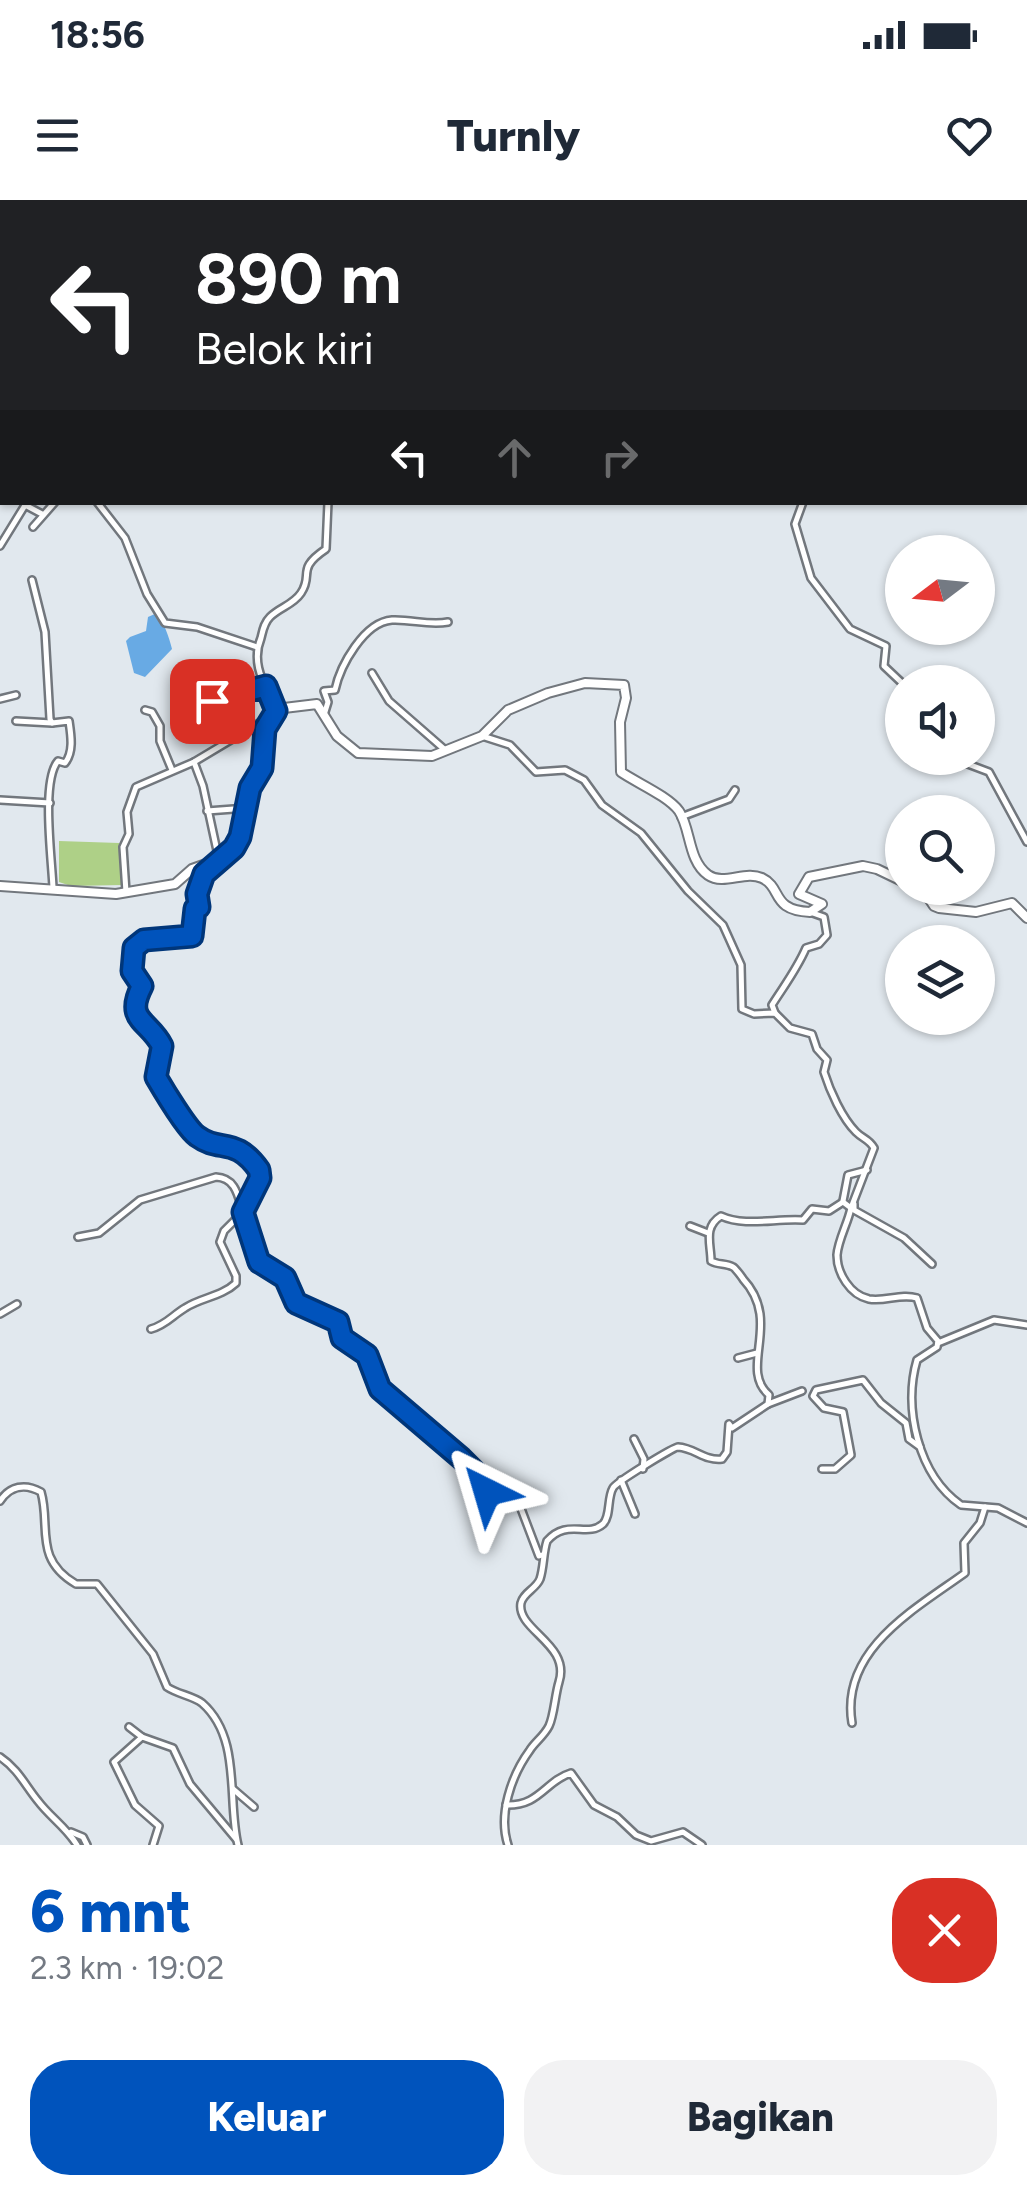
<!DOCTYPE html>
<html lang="id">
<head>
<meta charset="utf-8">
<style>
	:root { --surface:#fff; --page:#f2f2f3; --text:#1f2937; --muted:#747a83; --accent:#0053bc }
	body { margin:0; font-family:Figtree,sans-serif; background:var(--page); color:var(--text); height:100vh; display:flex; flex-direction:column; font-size:38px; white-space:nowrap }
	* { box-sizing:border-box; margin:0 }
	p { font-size:32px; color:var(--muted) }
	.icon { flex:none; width:55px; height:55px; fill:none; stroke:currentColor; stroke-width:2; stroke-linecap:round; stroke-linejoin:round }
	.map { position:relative; height:1645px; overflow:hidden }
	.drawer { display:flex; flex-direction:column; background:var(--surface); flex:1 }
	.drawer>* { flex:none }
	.top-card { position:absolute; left:0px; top:0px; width:1028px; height:305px; box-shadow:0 2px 8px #0004; background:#202124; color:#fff; overflow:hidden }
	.needle { width:65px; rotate:254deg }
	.buttons { position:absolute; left:885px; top:335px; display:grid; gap:20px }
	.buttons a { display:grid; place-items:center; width:110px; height:110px; border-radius:50%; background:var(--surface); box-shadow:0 2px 8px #0004; font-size:50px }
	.pin { position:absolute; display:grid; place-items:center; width:85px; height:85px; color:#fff; margin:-42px; border-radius:20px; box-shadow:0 5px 15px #0006 }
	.me { position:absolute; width:110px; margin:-55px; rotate:320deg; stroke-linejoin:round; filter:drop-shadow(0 0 8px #0008) }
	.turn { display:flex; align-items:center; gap:35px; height:210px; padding:0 30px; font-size:45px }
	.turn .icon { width:130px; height:130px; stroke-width:2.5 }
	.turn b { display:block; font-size:70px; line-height:85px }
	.lanes { display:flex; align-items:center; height:95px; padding:0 30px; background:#0003; justify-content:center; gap:50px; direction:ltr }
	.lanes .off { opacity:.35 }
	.round { display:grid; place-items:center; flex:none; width:105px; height:105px; border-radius:40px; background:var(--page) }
	.overview { display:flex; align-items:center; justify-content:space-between; height:170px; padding:0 30px }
	h1 { font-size:60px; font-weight:800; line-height:75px; color:var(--accent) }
	.action { display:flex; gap:20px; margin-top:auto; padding:20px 30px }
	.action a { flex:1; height:115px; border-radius:40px; background:var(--accent); color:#fff; font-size:40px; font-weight:800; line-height:115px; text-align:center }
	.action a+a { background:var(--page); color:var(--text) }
	.status { display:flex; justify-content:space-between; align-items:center; height:70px; padding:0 50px; background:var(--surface); direction:ltr }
	.status svg { height:28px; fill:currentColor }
	header { display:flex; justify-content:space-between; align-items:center; height:130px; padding:0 30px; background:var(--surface); font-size:45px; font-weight:800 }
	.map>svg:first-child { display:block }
	.green { fill:#aed087 }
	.water { fill:#68aae4 }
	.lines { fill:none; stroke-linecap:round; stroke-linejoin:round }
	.minor-casing { stroke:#72777d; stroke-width:10 }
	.tertiary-casing { stroke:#72777d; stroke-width:12 }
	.minor { stroke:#fff; stroke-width:5 }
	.tertiary { stroke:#fff; stroke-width:8 }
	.route-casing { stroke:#00367a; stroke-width:25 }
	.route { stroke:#0053bc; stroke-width:18 }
</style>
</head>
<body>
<div class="status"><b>18:56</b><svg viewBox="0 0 49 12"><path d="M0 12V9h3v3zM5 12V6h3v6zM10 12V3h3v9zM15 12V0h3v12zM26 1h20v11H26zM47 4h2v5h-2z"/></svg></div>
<header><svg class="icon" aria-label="menu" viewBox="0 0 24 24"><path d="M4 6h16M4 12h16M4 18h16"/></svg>Turnly<svg class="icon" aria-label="heart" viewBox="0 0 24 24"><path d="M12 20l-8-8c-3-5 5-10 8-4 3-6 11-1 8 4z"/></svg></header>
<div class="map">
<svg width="1027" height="1645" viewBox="0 0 1027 1645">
	<rect width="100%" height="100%" fill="#e1e8ee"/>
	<path class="green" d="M59 641 119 643 123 685 71 686 59 682Z"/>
	<path class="water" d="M157 413C164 423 169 437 172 449L145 477 134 473 126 441 130 437 146 431 148 417Z"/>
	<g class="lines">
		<defs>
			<g id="minor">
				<path d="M359 0 360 2"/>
				<path d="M496 0 498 2"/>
				<path d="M656 0 657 2"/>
				<path d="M713 0 718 2"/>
				<path d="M504 2 507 0"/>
				<path d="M566 2 575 0"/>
				<path d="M733 2 741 0"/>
				<path d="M0 168 2 167"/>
				<path d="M97 302 125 338 147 394 165 423 197 427 257 447"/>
				<path d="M803 302 795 324 811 378 850 429 886 446 884 466 902 483"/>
				<path d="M25 305 42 314"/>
				<path d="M33 327 55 302"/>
				<path d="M0 346 27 302"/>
				<path d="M32 380 45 432 50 519 52 523 69 521C71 535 74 552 65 563L58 561C41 581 52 660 53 688"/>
				<path d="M372 473 389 501 444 549"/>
				<path d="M944 482H946"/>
				<path d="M0 499 16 495"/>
				<path d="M201 503 266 486"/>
				<path d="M145 510 152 512 160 526V541L172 570"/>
				<path d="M276 511C266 486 250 465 261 438 263 430 264 423 270 417 280 407 293 405 301 393 314 374 295 370 326 349L328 302"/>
				<path d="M324 515 328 502 324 491 335 490C340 466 364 422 392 420 412 419 429 426 448 422"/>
				<path d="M16 521 52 523"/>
				<path d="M482 536 510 545 536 572 565 570 584 580 602 605 641 633 688 691 723 725 741 765 742 809 754 814 775 813 790 828 812 834 817 849 827 860 824 872C830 891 842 918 856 932 863 939 869 939 874 948L851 1008 843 1002 829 1011 812 1009 803 1020C776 1018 745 1027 721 1016 703 1027 711 1044 711 1061 718 1065 726 1063 733 1067 735 1068 742 1077 743 1079 783 1122 738 1168 769 1195L768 1204 732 1228 729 1224 727 1252 722 1259C704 1261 695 1248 678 1247 674 1247 616 1282 613 1288 607 1298 611 1316 603 1324 587 1338 567 1318 547 1341 543 1353 544 1367 540 1379 536 1389 523 1393 521 1403 516 1430 571 1444 559 1482 555 1495 554 1516 549 1526 544 1536 535 1542 530 1550 511 1576 498 1615 508 1645"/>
				<path d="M952 558 989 572 1027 642"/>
				<path d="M194 562 203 586 219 660C197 679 201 682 199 707L195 709 192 736C157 746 112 727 142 786 124 821 149 820 162 846L156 877 193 933 205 940 235 947 260 971V978L243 1012 260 1064 285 1078 296 1103 337 1122 342 1137 367 1155 380 1189 427 1227 439 1241 479 1276 490 1300 520 1306 539 1356 542 1355"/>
				<path d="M0 600 50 603"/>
				<path d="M207 611 247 608"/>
				<path d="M681 617 729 599 735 590"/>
				<path d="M126 692 123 647 129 634 127 612 136 587 194 562 271 516"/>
				<path d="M775 813 772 805C784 786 797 769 806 748L819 744 827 735 824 717 810 712"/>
				<path d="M843 1001 848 975 867 970"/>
				<path d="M854 1004V1010L904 1038 932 1064"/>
				<path d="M851 1008C848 1023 838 1040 837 1055 837 1073 850 1095 869 1099 885 1102 901 1093 917 1098L927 1128 938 1141 937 1147 917 1160C903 1208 918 1275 961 1305L998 1308 1027 1323"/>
				<path d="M690 1026 708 1033"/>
				<path d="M78 1037 99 1033 140 1000 216 977C236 978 238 996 243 1012L224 1031 220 1042 236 1076V1083C221 1097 202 1097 185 1108 173 1115 166 1125 151 1129"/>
				<path d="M0 1114 17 1104"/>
				<path d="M938 1143 994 1120 1027 1125"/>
				<path d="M738 1158 757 1153"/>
				<path d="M768 1204 802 1191"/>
				<path d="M634 1239 644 1259 643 1269"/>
				<path d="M822 1269H835L851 1255 843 1212 824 1208 813 1196 816 1190 863 1180 881 1203 906 1223 909 1239 920 1247"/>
				<path d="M621 1280 635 1314"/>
				<path d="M0 1301C10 1286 25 1283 41 1292 51 1326 33 1359 76 1384H97L153 1454 167 1487C177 1494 193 1496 202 1503 242 1538 227 1601 238 1645"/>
				<path d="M852 1523C840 1450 915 1409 965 1373L964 1343 980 1323 985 1307"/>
				<path d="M129 1527 142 1537"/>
				<path d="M0 1557C18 1569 25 1585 38 1601 50 1617 66 1627 77 1645"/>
				<path d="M233 1589 254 1607"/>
				<path d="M506 1605C540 1606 545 1581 571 1573L594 1605 617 1617 636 1635 651 1641 683 1632 702 1645"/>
				<path d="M71 1632 83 1637 87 1645"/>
				<path d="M153 1645 159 1626 135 1605 114 1562 142 1537 173 1548 190 1584 236 1639"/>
			</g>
			<g id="tertiary">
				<path d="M0 686 116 694 175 684 192 669 223 658 237 644 244 629 250 588 263 568 264 533 271 516 284 508 317 504 337 536 358 553 432 556 482 536 508 510 548 493 585 483 624 485 626 498 620 522 621 572C637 583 668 596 679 611 691 629 688 661 708 675 724 686 745 670 762 678 783 688 770 710 810 712L822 704 799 694 809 677 863 666 877 669 902 681"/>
				<path d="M922 688 934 706 939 708 976 712 1012 703 1027 718"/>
			</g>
		</defs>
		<use href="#minor" class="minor-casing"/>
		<use href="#tertiary" class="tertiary-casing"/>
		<use href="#minor" class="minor"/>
		<use href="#tertiary" class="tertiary"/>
	</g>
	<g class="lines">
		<defs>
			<path id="route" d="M212 501 266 486 276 511 265 529 262 568 250 588 240 637 234 648 204 674 197 694 199 707 195 709 192 736 144 740 134 748 132 771 142 786C124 821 149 820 162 846L156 877C163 889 187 929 197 936 220 953 235 936 259 970L260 978 243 1012 259 1062 285 1078 296 1103 338 1122 342 1138 367 1155 380 1189 461 1258 479 1276 487 1292"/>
		</defs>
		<use href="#route" class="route-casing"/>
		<use href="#route" class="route"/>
	</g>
</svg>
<div class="buttons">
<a><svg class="needle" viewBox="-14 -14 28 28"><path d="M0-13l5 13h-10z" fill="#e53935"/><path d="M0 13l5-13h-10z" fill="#747a83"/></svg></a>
<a><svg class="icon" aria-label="sound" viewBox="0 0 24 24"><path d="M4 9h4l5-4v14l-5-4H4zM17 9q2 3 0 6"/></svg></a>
<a><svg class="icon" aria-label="search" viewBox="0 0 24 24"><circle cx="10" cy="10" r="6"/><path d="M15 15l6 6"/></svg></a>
<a><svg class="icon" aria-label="layers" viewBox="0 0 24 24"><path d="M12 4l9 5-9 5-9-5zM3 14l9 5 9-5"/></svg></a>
</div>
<div class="pin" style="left:212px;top:501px;background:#d93025"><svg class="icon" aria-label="arrive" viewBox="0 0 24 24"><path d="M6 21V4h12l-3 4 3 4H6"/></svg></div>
<svg class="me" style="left:487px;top:1292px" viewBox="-20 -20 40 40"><path d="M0-17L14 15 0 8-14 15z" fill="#0053bc" stroke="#fff" stroke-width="4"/></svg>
<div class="top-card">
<div class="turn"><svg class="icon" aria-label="left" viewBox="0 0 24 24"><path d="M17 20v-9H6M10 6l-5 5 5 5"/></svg><div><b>890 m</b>Belok kiri</div></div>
<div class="lanes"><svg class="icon" aria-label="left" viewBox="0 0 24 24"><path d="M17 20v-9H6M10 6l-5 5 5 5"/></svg><svg class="icon off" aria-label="ahead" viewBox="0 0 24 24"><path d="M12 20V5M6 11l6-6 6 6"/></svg><svg class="icon off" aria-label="right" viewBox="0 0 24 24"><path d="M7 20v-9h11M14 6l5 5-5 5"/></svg></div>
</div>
</div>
<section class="drawer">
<div class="overview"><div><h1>6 mnt</h1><p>2.3 km · 19:02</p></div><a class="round" style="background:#d93025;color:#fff"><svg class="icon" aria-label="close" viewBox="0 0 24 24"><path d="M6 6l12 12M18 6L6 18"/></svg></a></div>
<div class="action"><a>Keluar</a><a>Bagikan</a></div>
</section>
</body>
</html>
